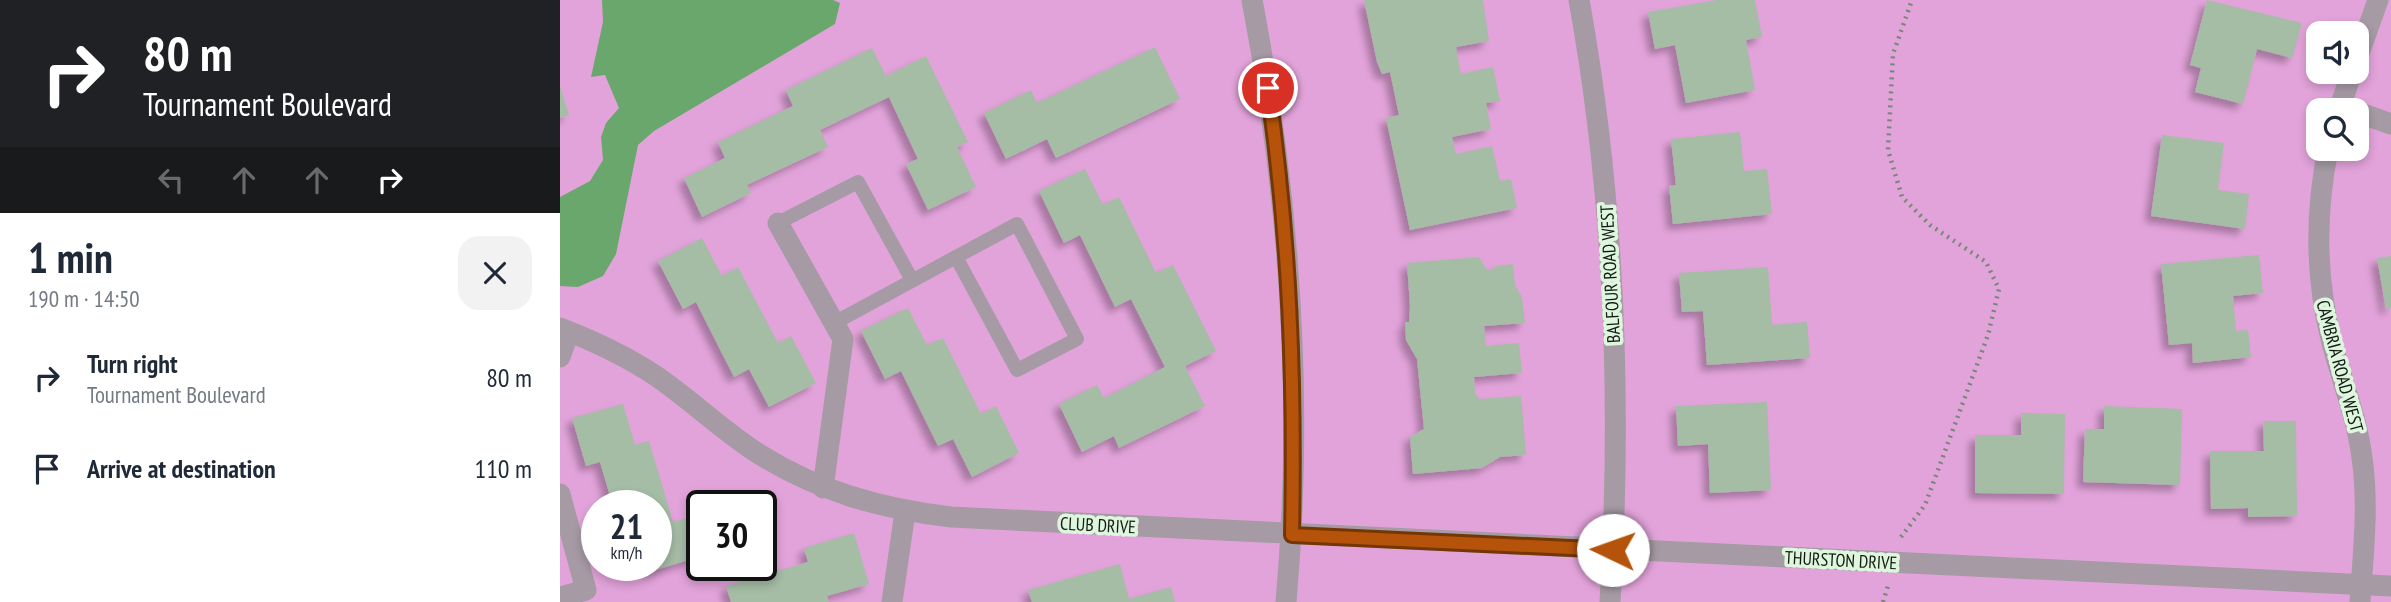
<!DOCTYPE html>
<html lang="en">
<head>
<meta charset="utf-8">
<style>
	:root { --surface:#fff; --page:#f2f2f3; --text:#1f2937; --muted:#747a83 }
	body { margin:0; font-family:"PT Sans Narrow",sans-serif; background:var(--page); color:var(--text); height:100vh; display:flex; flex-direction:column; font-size:26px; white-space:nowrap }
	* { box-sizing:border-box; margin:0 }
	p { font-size:23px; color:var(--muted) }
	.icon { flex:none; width:38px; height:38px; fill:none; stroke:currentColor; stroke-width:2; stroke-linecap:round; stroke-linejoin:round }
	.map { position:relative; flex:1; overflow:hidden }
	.side { display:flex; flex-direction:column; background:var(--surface); width:560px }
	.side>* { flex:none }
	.hud { background:#202124; color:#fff; overflow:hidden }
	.fabs { position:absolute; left:1746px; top:21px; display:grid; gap:14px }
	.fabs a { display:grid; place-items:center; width:63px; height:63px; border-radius:14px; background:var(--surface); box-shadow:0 4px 10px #0003; font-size:35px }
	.speed { position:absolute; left:21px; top:490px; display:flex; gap:14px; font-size:35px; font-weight:700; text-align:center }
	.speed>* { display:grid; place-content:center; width:91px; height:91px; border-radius:50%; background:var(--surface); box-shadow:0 4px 10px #0003; line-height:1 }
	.speed small { font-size:18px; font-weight:400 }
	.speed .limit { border:4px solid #111; border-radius:10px; background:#fff; color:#111 }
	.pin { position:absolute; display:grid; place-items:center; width:60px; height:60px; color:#fff; margin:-30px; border:4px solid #fff; border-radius:50%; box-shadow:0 2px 7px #0007 }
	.me { position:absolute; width:77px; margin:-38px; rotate:273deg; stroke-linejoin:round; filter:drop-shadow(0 0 5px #0008) }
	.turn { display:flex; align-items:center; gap:24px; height:147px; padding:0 28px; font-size:32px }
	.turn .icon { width:91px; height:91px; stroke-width:2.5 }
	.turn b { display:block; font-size:49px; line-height:60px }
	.lanes { display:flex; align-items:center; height:66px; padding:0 28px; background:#0003; justify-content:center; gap:35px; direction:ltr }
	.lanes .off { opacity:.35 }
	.round { display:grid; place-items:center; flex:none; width:74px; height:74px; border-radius:21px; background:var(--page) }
	.overview { display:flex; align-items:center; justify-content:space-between; height:119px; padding:0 28px }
	h1 { font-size:42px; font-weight:700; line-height:52px }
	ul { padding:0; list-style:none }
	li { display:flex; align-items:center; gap:21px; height:91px; padding:0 28px }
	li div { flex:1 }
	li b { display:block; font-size:26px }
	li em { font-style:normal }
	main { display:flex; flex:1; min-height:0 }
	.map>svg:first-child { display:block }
	.green { fill:#e2a3da; fill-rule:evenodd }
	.water { fill:#6aa76d }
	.building { fill:#a5bca5; filter:url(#shadow) }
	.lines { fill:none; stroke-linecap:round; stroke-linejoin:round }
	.path { stroke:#787; stroke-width:4.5; stroke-dasharray:2 5; stroke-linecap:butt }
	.lane { stroke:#a69ba5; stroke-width:14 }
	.street { stroke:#a69ba5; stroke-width:21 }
	.route-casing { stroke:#753606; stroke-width:18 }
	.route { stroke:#b45309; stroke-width:12 }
	.labels { text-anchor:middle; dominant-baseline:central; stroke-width:7; stroke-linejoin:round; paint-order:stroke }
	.street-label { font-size:18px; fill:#131b13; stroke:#def6de }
</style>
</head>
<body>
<main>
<section class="side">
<div class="hud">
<div class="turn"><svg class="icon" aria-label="right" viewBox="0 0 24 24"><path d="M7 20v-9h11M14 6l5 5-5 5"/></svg><div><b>80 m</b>Tournament Boulevard</div></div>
<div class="lanes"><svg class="icon off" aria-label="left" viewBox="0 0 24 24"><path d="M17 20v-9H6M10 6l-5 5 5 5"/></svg><svg class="icon off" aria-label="ahead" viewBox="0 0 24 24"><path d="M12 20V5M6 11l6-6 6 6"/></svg><svg class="icon off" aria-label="ahead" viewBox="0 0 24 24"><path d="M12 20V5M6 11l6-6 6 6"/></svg><svg class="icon" aria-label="right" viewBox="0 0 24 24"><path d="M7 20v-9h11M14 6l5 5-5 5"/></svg></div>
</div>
<div class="overview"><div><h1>1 min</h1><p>190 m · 14:50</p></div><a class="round"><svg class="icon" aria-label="close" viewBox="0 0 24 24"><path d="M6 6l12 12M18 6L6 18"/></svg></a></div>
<ul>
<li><svg class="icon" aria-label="right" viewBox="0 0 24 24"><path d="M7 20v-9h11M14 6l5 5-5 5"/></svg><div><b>Turn right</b><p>Tournament Boulevard</p></div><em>80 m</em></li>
<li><svg class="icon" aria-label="arrive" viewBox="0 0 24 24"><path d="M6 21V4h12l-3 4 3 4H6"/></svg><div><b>Arrive at destination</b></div><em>110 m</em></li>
</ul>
</section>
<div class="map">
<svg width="1831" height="602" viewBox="0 0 1831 602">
	<defs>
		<filter id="shadow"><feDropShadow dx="-6" dy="6" stdDeviation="3.5" flood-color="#0004"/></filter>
	</defs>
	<rect width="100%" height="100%" fill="#d1e9d1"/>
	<path class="green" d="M0 0H1831V602H0ZM1759 33H1797V72H1759ZM1759 110H1797V149H1759ZM37 506H96V565H37ZM142 506H201V565H142Z"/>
	<path class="water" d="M42 0H273L280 3 275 24 94 131 78 145 56 254 43 276 18 287 0 286V197L30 181 43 160 41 137 46 123 59 108 45 75 31 77 43 22Z"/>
	<g class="building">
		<path d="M804 0H923L929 41 896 47 901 74 933 67 940 101 926 103 931 129 892 137 896 154 932 146 940 181 951 179 957 208 850 230 826 118 839 115 830 72 822 74 817 62Z"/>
		<path d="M1157 0H1195L1202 37 1186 40 1195 90 1126 103 1115 45 1095 49 1088 12Z"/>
		<path d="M1647 0 1742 23 1732 58 1697 49 1683 104 1635 92 1641 68 1630 65Z"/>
		<path d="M595 47 620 99 496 158 487 139 446 159 424 113 471 90 477 103Z"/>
		<path d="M312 48 326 76 366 56 408 142 397 147 416 187 368 210 346 164 358 159 329 97 260 130 268 147 187 185 191 193 142 217 124 178 165 158 158 142 233 106 226 90Z"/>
		<path d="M0 86 9 115 0 118Z"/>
		<path d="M1180 132 1184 171 1207 169 1212 214 1113 224 1109 186 1116 185 1111 139Z"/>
		<path d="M1602 135 1664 143 1658 190 1689 194 1685 229 1591 216Z"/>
		<path d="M525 169 543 205 559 197 596 273 613 265 656 351 625 366 645 406 559 448 554 436 522 452 499 404 537 385 544 398 605 367 571 299 555 307 520 235 504 243 479 191Z"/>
		<path d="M142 238 162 276 178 267 218 343 231 336 256 383 209 407 189 369 174 377 136 302 123 309 98 261Z"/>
		<path d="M1699 255 1703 293 1673 296 1676 331 1688 330 1691 357 1633 363 1632 343 1609 345 1601 264Z"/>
		<path d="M1831 256V308L1826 309 1817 258Z"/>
		<path d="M919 257 928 271 937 266 953 264 955 285 962 297 965 323 924 326 926 346 959 343 962 373 914 377 915 393 920 399 961 396 966 455 940 457 922 468 853 474 850 437 864 429 857 359 846 340 845 322H849L850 306 847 263Z"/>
		<path d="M1208 267 1212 325 1247 322 1250 358 1147 365 1143 311 1122 312 1119 273Z"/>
		<path d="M348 308 367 345 383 338 421 414 436 406 459 453 412 477 393 439 378 446 341 371 325 379 301 331Z"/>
		<path d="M1207 402 1211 490 1150 493 1148 444 1118 446 1116 406Z"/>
		<path d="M63 404 75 445 89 441 113 522 128 518 139 557 89 572 87 565H96V506H53L40 462 26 466 12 418Z"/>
		<path d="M1544 406 1622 409 1620 485 1523 482 1525 429H1544Z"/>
		<path d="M1461 413 1505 414 1504 494 1415 493V435H1461Z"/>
		<path d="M1703 421H1736L1737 516 1688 517V508L1651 509 1650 451H1704Z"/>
		<path d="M294 533 309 584 267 596 269 602H171L166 586 248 562 244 548Z"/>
		<path d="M560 564 569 599 611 587 615 602H472L468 590Z"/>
	</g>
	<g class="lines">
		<g class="path">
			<path d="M1341 537 1365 505 1428 335 1439 289 1426 262 1370 225 1342 197 1328 150 1333 54 1352 0"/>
			<path d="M1323 602 1328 586"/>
		</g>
		<g class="lane">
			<path d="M218 223 298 182 352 280"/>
			<path d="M274 323 457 224 517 339 457 370 396 257"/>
		</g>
		<g class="street">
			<path d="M692 0C730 199 744 400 726 602"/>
			<path d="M1019 0C1055 199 1062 401 1050 602"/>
			<path d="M1797 59 1818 0"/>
			<path d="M1779 110 1792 72"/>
			<path d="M1797 112 1831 124"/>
			<path d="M1768 149C1755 214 1755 275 1771 339 1781 379 1797 417 1802 458 1809 506 1803 554 1800 602"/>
			<path d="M218 223 283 339 263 488"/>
			<path d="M0 328C34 341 66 356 96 376 131 400 163 431 199 454 258 491 321 509 391 517L1831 586"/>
			<path d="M0 357 9 332"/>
			<path d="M0 494 26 590 0 597"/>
			<path d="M332 602 345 512"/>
		</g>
	</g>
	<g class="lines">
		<defs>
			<path id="route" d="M708 88C730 241 735 380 732 535L1053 550"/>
		</defs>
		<use href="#route" class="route-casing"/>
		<use href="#route" class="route"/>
	</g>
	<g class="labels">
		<g class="street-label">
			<text transform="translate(1050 274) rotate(-93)">BALFOUR ROAD WEST</text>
			<text transform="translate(1780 366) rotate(75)">CAMBRIA ROAD WEST</text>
			<text transform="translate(538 525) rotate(3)">CLUB DRIVE</text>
			<text transform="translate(1281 560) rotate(3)">THURSTON DRIVE</text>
		</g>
	</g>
</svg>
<div class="fabs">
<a><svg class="icon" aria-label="sound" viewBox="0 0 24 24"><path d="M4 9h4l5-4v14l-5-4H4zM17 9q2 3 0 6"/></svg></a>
<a><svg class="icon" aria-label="search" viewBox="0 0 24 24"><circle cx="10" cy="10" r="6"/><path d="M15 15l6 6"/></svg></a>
</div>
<div class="speed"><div>21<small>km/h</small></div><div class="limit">30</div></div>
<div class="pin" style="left:708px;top:88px;background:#d93025"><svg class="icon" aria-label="arrive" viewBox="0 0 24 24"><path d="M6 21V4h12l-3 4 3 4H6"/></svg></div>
<svg class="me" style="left:1053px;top:550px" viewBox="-20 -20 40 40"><circle r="19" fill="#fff"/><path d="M0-13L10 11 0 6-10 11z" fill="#b45309"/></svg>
</div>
</main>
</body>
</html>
